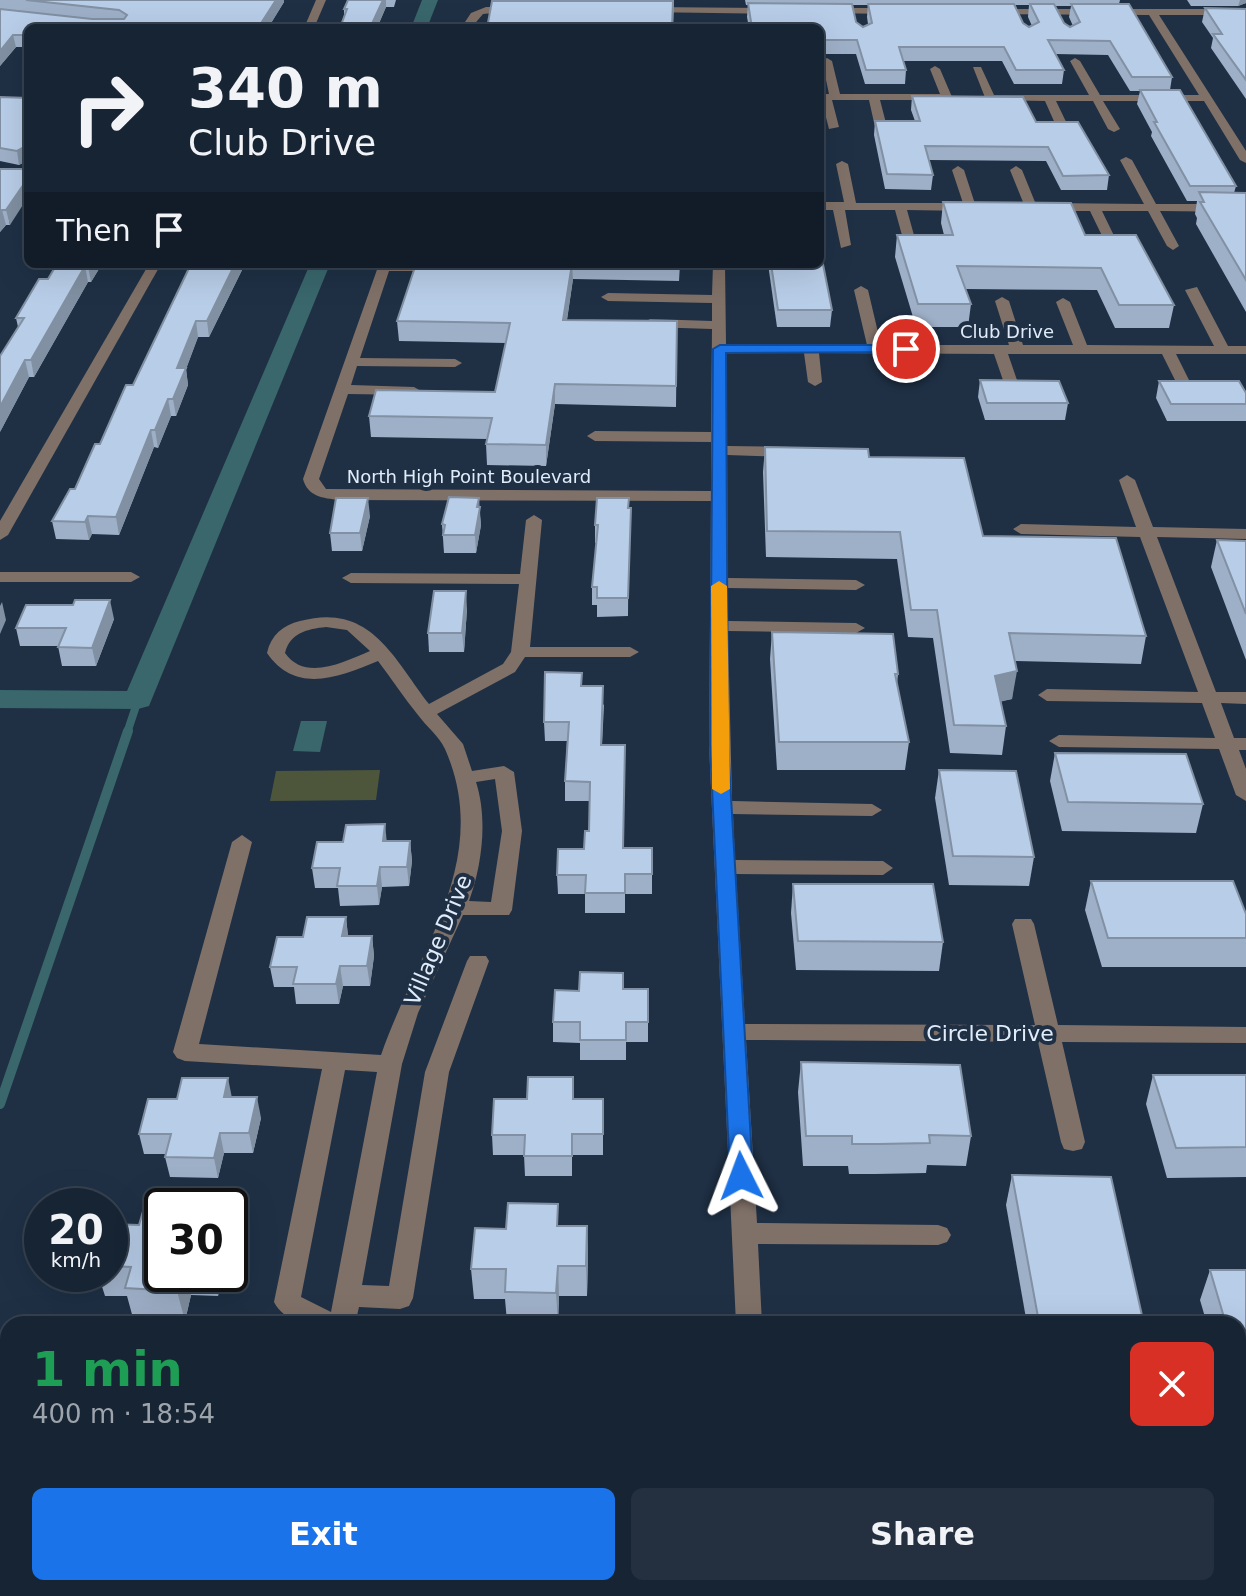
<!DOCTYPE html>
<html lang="en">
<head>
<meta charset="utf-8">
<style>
	:root { --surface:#172434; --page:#243040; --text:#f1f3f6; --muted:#9ea4ac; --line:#36414f; --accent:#1a73e8 }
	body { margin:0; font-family:"DejaVu Sans",sans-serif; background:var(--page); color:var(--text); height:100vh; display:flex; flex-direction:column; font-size:30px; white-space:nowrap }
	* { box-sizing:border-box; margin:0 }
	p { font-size:26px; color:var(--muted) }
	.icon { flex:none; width:44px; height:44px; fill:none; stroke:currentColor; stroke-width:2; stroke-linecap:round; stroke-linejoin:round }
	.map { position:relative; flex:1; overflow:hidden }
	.panel { position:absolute; left:0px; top:1316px; width:1246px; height:280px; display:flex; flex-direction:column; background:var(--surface); border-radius:24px 24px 0 0; box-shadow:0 8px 32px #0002,0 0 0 2px var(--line) }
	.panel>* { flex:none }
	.guide { position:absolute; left:24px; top:24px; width:800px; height:244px; border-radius:12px; box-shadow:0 8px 32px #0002,0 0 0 2px var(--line); background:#172434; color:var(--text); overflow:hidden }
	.speed { position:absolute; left:24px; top:1188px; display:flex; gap:16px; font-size:40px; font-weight:700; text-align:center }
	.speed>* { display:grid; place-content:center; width:104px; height:104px; border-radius:50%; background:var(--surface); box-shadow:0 8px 32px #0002,0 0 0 2px var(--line); line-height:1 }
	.speed small { font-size:20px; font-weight:400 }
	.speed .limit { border:4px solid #111; border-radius:12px; background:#fff; color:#111 }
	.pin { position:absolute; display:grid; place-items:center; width:68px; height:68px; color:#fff; margin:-34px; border:4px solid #fff; border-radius:50%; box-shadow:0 2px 8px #0007 }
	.me { position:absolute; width:88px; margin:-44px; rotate:357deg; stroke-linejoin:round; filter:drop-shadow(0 0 6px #0008) }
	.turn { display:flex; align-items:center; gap:28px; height:168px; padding:0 32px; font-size:36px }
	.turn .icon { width:104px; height:104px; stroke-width:2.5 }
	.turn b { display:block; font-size:56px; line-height:68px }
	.then { display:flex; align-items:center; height:76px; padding:0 32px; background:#0003; gap:16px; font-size:30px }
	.round { display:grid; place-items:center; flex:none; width:84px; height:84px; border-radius:12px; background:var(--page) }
	.summary { display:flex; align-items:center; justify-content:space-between; height:136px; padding:0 32px }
	h1 { font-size:48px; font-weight:700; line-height:60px; color:#1e9e55 }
	.primary-button { display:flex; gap:16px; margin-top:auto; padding:16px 32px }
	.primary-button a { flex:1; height:92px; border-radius:12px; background:var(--accent); color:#fff; font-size:32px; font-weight:700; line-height:92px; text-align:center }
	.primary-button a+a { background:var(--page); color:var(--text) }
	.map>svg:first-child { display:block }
	.green { fill:#4d563b }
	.water { fill:#39676c }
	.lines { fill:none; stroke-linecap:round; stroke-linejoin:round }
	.stream-far1 { stroke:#39676c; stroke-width:8 }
	.stream { stroke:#39676c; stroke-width:10 }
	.canal { fill:#39676c; fill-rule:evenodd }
	.minor { fill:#807168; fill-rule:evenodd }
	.wall { fill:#9eb0c8; fill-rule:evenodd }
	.shaded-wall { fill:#8190a2 }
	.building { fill:#b8cde8; stroke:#8190a2; stroke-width:2 }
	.route { fill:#1a73e8; stroke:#114b97; stroke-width:2 }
	.slow { fill:#f59e0b }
	.labels { text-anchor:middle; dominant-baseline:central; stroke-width:8; stroke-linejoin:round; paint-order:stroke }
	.far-street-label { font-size:18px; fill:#e1ecfa; stroke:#1f3045 }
	.street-label { font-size:22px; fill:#e1ecfa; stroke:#1f3045 }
</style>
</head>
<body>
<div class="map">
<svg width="1246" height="1596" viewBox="0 0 1246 1596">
	<rect width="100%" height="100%" fill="#1f3045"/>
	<path class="green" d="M380 770 376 800 270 801 276 771Z"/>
	<g class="water">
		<path d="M301 721H327L320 752 293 751Z"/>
		<path d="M244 1588H624V1596H241Z"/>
	</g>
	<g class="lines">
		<path class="stream-far1" d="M127 733 138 700"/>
		<path class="stream" d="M0 1104 128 731"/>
		<g class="canal">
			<path d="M422 0H438L427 28H411Z"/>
			<path d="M310 264H330L149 706 138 709 0 708V690L127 691Z"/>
		</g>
		<g class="minor">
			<path d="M316 0H326L314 28H304Z"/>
			<path d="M486 7H516L521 10 483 14 471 28H461L471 13Z"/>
			<path d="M648 7 772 8 777 11 772 14 645 12Z"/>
			<path d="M828 8H892L897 11 892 14 825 13Z"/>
			<path d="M989 9H1246V15H1159L1246 151V163L1240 160 1204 101H1103L1120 129 1114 132 1108 129 1093 101H1056L1069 128 1063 131 1057 128 1045 101 986 100 973 67H981L994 95H1089L1070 61 1075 58 1080 61 1100 95H1199L1149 15 992 14Z"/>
			<path d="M827 58 832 61 840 94H940L930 69 935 66 940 69 952 97 947 100H880L887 127 881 130 875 127 869 100H832L839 127 829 129 820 94H829L822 61Z"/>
			<path d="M1126 157 1132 160 1156 204H1246V212L1160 211 1179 246 1173 250 1167 246 1148 211H1102L1119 246 1113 250 1107 246 1090 211H1046L1040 207 1046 203 1144 204 1120 160Z"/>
			<path d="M842 161 848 164 856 203H963L952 170 958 166 964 170 976 207 970 211 907 210 917 246 911 250 905 246 895 210H845L851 245 841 248 833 210H820V202H844L836 164Z"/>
			<path d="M1016 166 1022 170 1037 207 1035 210 1025 207 1010 170Z"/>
			<path d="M149 264H161L8 535 0 540V521Z"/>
			<path d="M379 264H444L447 267 440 271H389L360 358 455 359 462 363 455 367 357 366 351 385 414 387 421 391 414 395 348 394 319 479 326 489 711 491V442L595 441 587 436 595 431 711 432 712 329 650 327 643 323 650 319 712 321V303L608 301 601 297 608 293 712 295 713 264H725L726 345H867L854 290 861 286 868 290 881 345H1009L995 301 1002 297 1009 301 1023 345H1073L1056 302 1063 298 1070 302 1087 345 1214 346 1185 290 1197 287 1228 346H1246V354H1176L1189 380 1182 384 1175 380 1162 354H1008L1019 386 1012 390 1005 386 994 354 819 353 822 382 815 386 808 382 804 353H726L727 446 791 447 799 452 791 457 727 455 728 578 856 580 865 585 856 590 728 588V621L856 623 865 628 856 633 728 631 732 801 872 804 882 810 872 816 733 814 735 860 883 861 893 868 883 875 736 874 745 1024 1035 1025 1012 924 1015 919H1031L1034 924 1058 1025 1246 1027V1043L1062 1042 1085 1142 1082 1149 1073 1151 1064 1149 1061 1142 1038 1042 746 1040 757 1223 938 1225 947 1228 951 1235 947 1242 938 1245 758 1244 762 1324H736L709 745 711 501 339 500C323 498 308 497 303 479Z"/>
			<path d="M1127 475 1135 480 1153 527 1246 529V539L1157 537 1216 692H1246V704L1221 703 1234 738H1246V750H1239L1246 769V801L1236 795 1219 749 1059 747 1049 741 1059 735 1215 738 1202 703 1047 701 1038 695 1047 689 1198 692 1140 537 1021 534 1013 529 1021 524 1136 527 1119 480Z"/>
			<path d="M534 515 542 520 530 647H630L639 652 630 657H525L515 672 437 714 463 744 472 771 504 766 514 772 522 831 512 910 509 915H463L418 1013 402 1064 362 1285 389 1286 425 1072 467 961 470 956H486L489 961 449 1072 413 1298 409 1306 400 1309 359 1307 355 1324C329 1324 288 1330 274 1302L322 1069 185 1061 177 1058 173 1052 232 842 242 835 252 842 199 1044 381 1055C416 953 494 860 445 749 439 736 426 726 418 715 404 698 392 679 378 661 339 677 296 695 267 653 271 635 283 625 300 621 370 602 393 657 429 704L503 664 511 652 519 584 351 583 342 578 351 573 520 574 526 520ZM326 627 347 630 370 651C344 662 305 682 285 653 290 633 307 629 326 627ZM495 779 502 831 491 902 469 901C482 865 488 819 476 782ZM345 1070 377 1072 331 1312 301 1297Z"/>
			<path d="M0 572H131L140 577 131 582H0Z"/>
			<path d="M30 1588H63L60 1596H27Z"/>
			<rect x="748" y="1588" width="30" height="8"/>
		</g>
	</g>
	<g class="wall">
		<path d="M0 0H284V2L268 28H28V47H16L0 66Z"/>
		<path d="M348 0H396L394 7H386L377 28H340L344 16V9Z"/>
		<path d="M496 0H674L673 28 496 1Z"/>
		<path d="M745 0H1120L1119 4 1172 77 1170 90 1236 186 1234 193H1246V312L1196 224 1197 218 1195 214 1197 201H1187L1151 136 1152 132 1137 104 1140 91H1130L1108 55 1055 54 1064 70 1062 84H1014L1002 61H903L906 70 905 84H865L856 54H820V28H749L747 17 748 5H746ZM853 5H868L867 17 868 24 863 27 856 22ZM1015 5H1029L1028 17 1032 26 1029 27 1023 23ZM1055 6H1071L1069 17 1073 26 1070 27 1064 23Z"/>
		<path d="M1181 0H1246V3L1238 6H1191L1187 0Z"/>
		<path d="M1205 8 1246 9V99L1211 48 1213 38 1202 22Z"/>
		<path d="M912 96 1036 122 1109 175 1107 190H1061L1046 161 929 160 933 175 931 190 885 189 874 135 875 121H915L911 110Z"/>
		<path d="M0 97 28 98V160L19 165 0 161Z"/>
		<path d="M0 169 10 225H6L0 232Z"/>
		<path d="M943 202 1085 235 1174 305 1169 328H1115L1097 290 965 289 971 304 968 327H916L895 257 897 235H944L941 223Z"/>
		<path d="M57 264H102L91 282H88L34 377H29L0 432 18 327 16 318 48 279Z"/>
		<path d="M191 264H245L209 337H198L186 369 188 385 176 416H171L158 448 154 447 119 535 92 534 89 540 56 539 52 521 75 489 133 385Z"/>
		<path d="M523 264H680L679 281 573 279 567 320 677 321 676 407 555 404 546 466 487 465 486 444 487 439 371 437 369 416 495 392 506 343 399 341 397 321 522 266Z"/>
		<path d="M768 264H820L832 310 830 327H777Z"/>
		<path d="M980 380 1068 403 1065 420H985L978 397Z"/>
		<path d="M1159 381 1246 393V421H1167L1156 398Z"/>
		<path d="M765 447 869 457 983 536 1146 636 1141 664 1015 661 1012 699 1001 701 1006 726 1002 755 950 753 933 638 908 637 897 559 766 557 763 472Z"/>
		<path d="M629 498 628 616 597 617V605H592V587L596 543H595V525Z"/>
		<path d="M479 507 481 525 476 553H444L442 524Z"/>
		<path d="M370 516 362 551H332L330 533Z"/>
		<path d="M1217 540 1246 541V660L1211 567Z"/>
		<path d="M467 609 464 652H429L428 633Z"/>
		<path d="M114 619 96 666H62L58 646H20L16 628Z"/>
		<path d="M772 632 898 674 897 684 909 742 905 770H777L770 659Z"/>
		<path d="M582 686 604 705 602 745 624 848 652 874V894H625V913H585V894H558L557 875 584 849 589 831V801H565V781L567 741H545L544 722Z"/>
		<path d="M1055 753 1203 804 1196 833 1062 831 1050 781Z"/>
		<path d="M939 770 1034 857 1029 886 949 885 935 798Z"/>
		<path d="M387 841H410L412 861 409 886 382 887 379 905 340 906 338 888H315L312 868Z"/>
		<path d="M1091 881 1246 914V967H1102L1085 910Z"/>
		<path d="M793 884 943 942 939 971 796 970 791 913Z"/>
		<path d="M346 917 348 936H372L374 956 370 986H343L339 1004H296L294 987H274L270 967 303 937Z"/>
		<path d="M623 989H648V1042H626V1060H580V1043L553 1042V1022L579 991Z"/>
		<path d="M801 1062 971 1136 966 1166 927 1165 926 1173 875 1174H849L848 1166H803L798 1092Z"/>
		<path d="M1153 1075H1246V1177L1167 1178 1146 1104Z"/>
		<path d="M232 1097 261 1118 253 1153H224L218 1178 170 1177 165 1157 166 1154H144L139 1134 177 1099Z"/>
		<path d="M574 1099H603V1155H572V1176H525L524 1155H493L492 1135Z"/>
		<path d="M1012 1175 1143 1320 1142 1324H1027L1006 1205Z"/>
		<path d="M110 1224 162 1274H223L218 1296 191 1295 185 1321 133 1318 127 1296H105L98 1274H110Z"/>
		<path d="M559 1226H587L588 1256 587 1296H559L558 1323 507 1322 505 1299H474L471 1269 506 1229Z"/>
		<path d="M1210 1270H1246V1389H1238V1324H1207L1200 1300Z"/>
		<path d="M1244 1510H1246V1596H1127L1125 1588H1238Z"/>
		<path d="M838 1588H1053L1054 1596H838Z"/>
	</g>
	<g class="shaded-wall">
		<path d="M276 0H284V2L268 28H258Z"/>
		<path d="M383 0H386V7L377 28H370Z"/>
		<path d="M1240 0H1246V3L1238 6Z"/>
		<path d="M13 35 16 47 0 66V51Z"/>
		<path d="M28 145V160L19 165 17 151Z"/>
		<path d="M28 178V197L10 225 6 210Z"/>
		<path d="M2 210 6 225 0 232V213Z"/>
		<path d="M90 264H102L91 282 88 266Z"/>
		<path d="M235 264H245L209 337 207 321Z"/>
		<path d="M572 264 573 279 564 339 563 320Z"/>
		<path d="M85 266 88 282 34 377 31 360Z"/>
		<path d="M196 321 198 337 186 369 188 385 176 416 173 399 177 368Z"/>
		<path d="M25 360 29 377 0 432V407Z"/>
		<path d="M555 384V404L546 466V445Z"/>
		<path d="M168 399 171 416 158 448 155 430Z"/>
		<path d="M151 430 154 447 119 535 116 517Z"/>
		<path d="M368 498 370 516 362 551 360 533Z"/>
		<path d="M479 498 481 525 476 553 475 535Z"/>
		<path d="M88 516 92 534 89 540 85 522Z"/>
		<path d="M466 591 467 609 464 652 462 633Z"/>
		<path d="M110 600 114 619 96 666 92 648Z"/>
		<path d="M2 602 6 620 0 634V606Z"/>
		<path d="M1017 671 1012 699 991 704 995 676Z"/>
		<path d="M385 824 387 844 383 841Z"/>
		<path d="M410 841 412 861 409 886 407 867Z"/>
		<path d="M380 867 382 887 379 905 377 886Z"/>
		<path d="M346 917 348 937 342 936Z"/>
		<path d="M372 936 374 956 370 986 367 966Z"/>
		<path d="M340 966 343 986 339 1004 336 984Z"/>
		<path d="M228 1078 232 1098 224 1097Z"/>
		<path d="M257 1097 261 1118 253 1153 249 1133Z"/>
		<path d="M220 1133 224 1153 218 1178 214 1158Z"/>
		<path d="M587 1226 588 1256 587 1296 586 1266Z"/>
		<path d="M558 1266 559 1296 558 1323 556 1293Z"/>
		<path d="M182 1274H186L191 1295 185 1321 177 1291Z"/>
		<path d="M213 1274H223L218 1296Z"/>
	</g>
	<g class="building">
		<path d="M26 0H276L258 28H28V35H13L0 51V9L92 19H124L127 15 119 10Z"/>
		<path d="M348 0H383L370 28H340L347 9H344Z"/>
		<path d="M492 1H673L672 28H487Z"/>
		<path d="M748 3 852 4 856 22 863 27 872 23 868 4H1014L1023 23 1029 27 1039 22 1030 4H1054L1064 23 1070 27 1080 22 1071 4H1129L1172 77H1132L1110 41 1048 40 1064 70H1016L1004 47H899L906 70H866L857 40H820V28H752Z"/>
		<path d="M1205 8 1246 9V80L1213 34H1222Z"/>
		<path d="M1140 90H1180L1236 186H1190L1154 122H1157Z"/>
		<path d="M912 96 1023 97 1036 122H1078L1109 175 1063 176 1048 147 925 146 933 175 887 174 875 121H920Z"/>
		<path d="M0 97 28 98V145L17 151 0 148Z"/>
		<path d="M0 169H28V178L6 210H2L0 213Z"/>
		<path d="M1199 192 1246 193V280L1200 202H1204Z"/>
		<path d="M943 202 1071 203 1085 235H1136L1174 305H1119L1101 268 957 266 971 304H918L897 235H953Z"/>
		<path d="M820 249 832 310H778L771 264H820Z"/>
		<path d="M57 264H90L88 266H85L31 360H25L0 407V356L24 318H16L39 279H48Z"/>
		<path d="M191 264H235L207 321H196L177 368H186L173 399H168L155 430H151L116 517 88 516 85 522 52 521 70 489H75L95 444H100L126 385H133Z"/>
		<path d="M416 264 522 266 523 264H572L563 320 677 321 676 386 555 384 546 445 486 444 492 418 369 416 376 390 495 392 510 323 397 321Z"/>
		<path d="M980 380 1059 381 1068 403H987Z"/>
		<path d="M1159 381H1239L1246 393V404H1171Z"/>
		<path d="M765 447 868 449 869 457 964 458 983 536 1116 538 1146 636 1009 633 1017 671 995 676 1006 726 954 725 937 610H911L900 532 767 531Z"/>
		<path d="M449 497 479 498 477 507H480L475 535H443L445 525 442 524Z"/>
		<path d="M336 498H368L360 533H330Z"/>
		<path d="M597 498H629L628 508H631L628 598H597V587H592L598 525H595Z"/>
		<path d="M1217 540 1246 541V614Z"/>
		<path d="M434 591H466L462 633H428Z"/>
		<path d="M75 600H110L92 648 58 647 66 628H16L26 605H73Z"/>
		<path d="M772 632 893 634 898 674H895L909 742H779Z"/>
		<path d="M545 672 582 673 581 686H603L601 745H625L623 848H652V874H625V893H585L586 875H557L558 849H584L585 831H589L590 782 565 781 569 722H544Z"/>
		<path d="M1055 753 1186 754 1203 804 1068 802Z"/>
		<path d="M939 770 1016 771 1034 857 953 856Z"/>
		<path d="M385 824 383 841H410L407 867H380L377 886H337L340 868H312L317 842H343L346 825Z"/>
		<path d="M1091 881H1233L1246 914V938H1108Z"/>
		<path d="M793 884H933L943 942 798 941Z"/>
		<path d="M307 917H346L342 936H372L367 966H340L336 984H293L297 967H270L277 937H303Z"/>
		<path d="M580 972 623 973V989H648V1022H626V1040H580V1022H553L555 990 579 991Z"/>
		<path d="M801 1062 960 1065 971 1136 929 1135 930 1143 879 1144H852V1136H806Z"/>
		<path d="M1153 1075H1246V1147L1176 1148Z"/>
		<path d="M528 1077H573V1099H603V1134H572V1156H524L525 1135H492L494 1099H527Z"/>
		<path d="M182 1078H228L224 1097H257L249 1133H220L214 1158 165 1157 171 1134H139L148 1099H177Z"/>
		<path d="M1012 1175 1111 1177 1143 1320 1038 1317Z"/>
		<path d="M146 1201 196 1202 194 1206H162V1274H182L177 1291 125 1288 131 1267 110 1266V1224L139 1225Z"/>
		<path d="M508 1203 558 1204 557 1226H587L586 1266H558L556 1293 505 1292 506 1269H471L475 1228 506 1229Z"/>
		<path d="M1210 1270H1246V1359L1238 1360V1324H1226Z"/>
		<path d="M1238 1488 1244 1510H1246V1591H1142L1141 1588H1238Z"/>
		<path d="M845 1588H1053L1054 1596H845Z"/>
	</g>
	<path class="route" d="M906 345 911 346V352L726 353 728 745 753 1176 749 1182 741 1185 733 1182 730 1176 710 745 713 349 720 345Z"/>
	<path class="slow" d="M719 581 727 586 730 789 721 794 712 789 711 586Z"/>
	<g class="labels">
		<g class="far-street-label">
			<text x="1007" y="331">Club Drive</text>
			<text x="469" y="476">North High Point Boulevard</text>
		</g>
		<g class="street-label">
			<text transform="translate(438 940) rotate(-67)">Village Drive</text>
			<text x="990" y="1033">Circle Drive</text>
		</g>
	</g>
</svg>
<div class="speed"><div>20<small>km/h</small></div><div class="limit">30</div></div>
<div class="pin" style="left:906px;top:349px;background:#d93025"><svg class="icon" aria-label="arrive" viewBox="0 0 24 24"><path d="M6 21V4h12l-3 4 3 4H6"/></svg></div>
<svg class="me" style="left:741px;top:1176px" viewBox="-20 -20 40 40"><path d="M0-17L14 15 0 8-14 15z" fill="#1a73e8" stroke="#fff" stroke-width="4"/></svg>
<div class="guide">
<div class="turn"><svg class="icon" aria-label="right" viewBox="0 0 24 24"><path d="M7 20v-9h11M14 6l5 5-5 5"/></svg><div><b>340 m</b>Club Drive</div></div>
<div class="then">Then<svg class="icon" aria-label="arrive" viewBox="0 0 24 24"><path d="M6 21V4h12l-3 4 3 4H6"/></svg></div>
</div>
<section class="panel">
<div class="summary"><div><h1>1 min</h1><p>400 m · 18:54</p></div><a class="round" style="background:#d93025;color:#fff"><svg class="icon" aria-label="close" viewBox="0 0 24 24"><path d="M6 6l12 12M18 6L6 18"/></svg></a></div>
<div class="primary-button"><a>Exit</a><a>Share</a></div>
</section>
</div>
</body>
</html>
